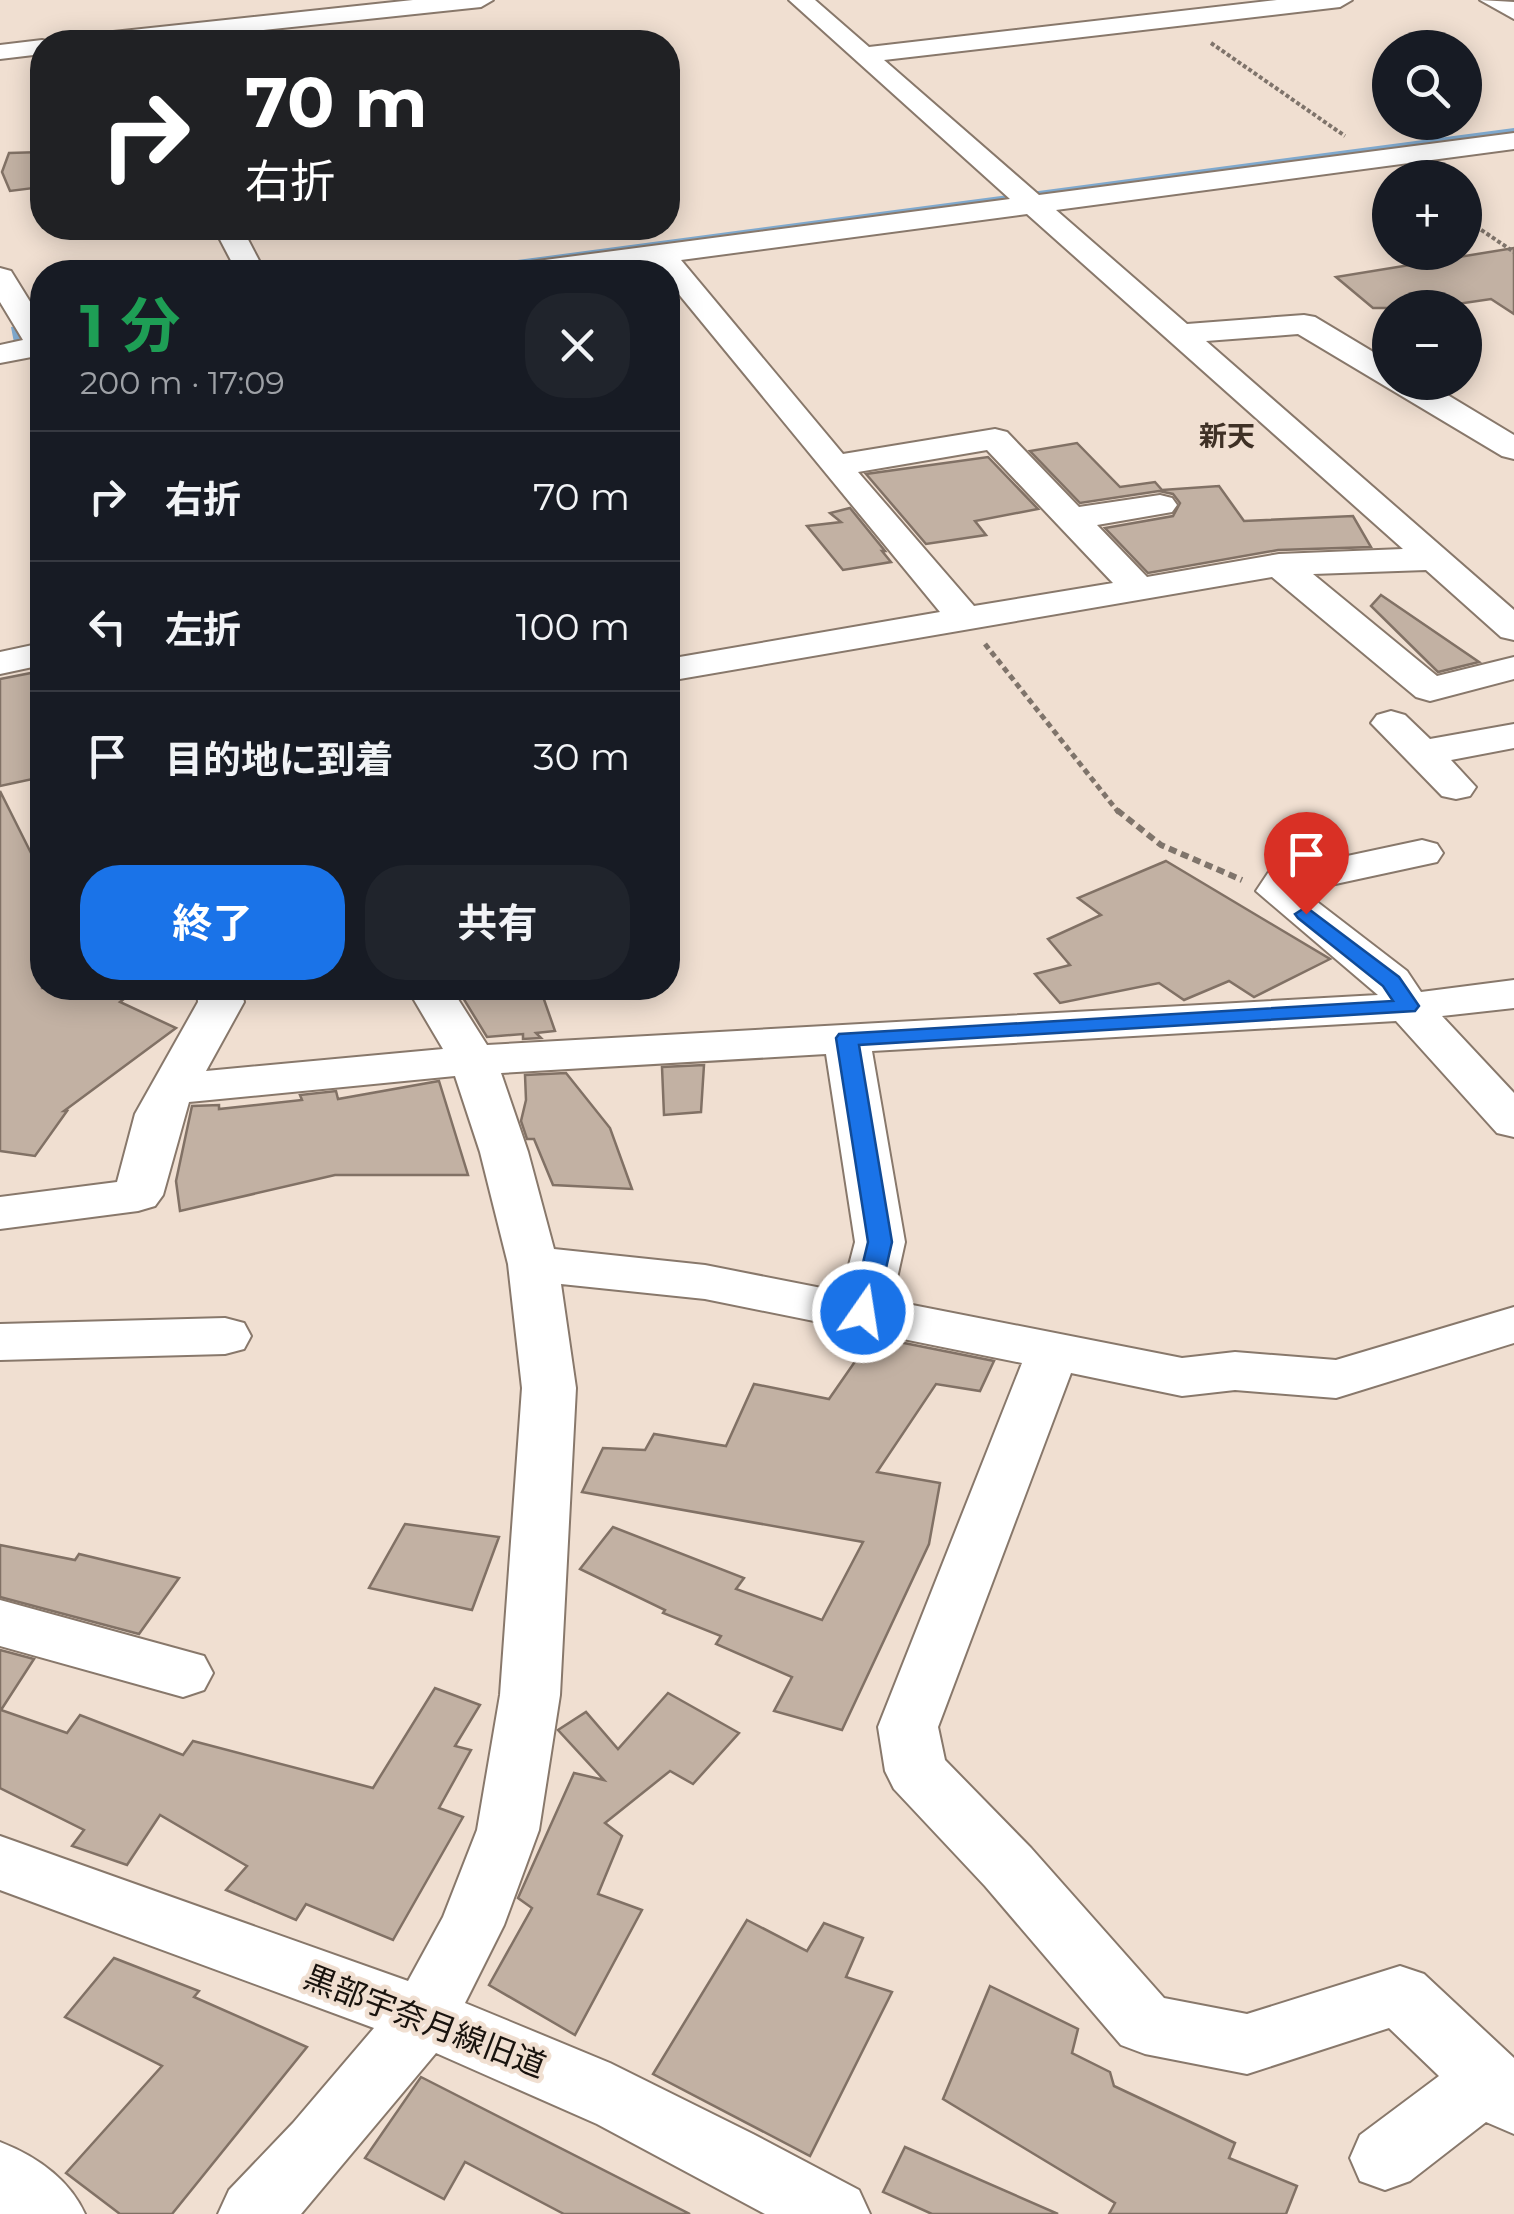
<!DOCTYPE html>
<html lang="ja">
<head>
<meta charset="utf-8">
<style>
	:root { --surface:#171b24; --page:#20242c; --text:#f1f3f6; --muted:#9ea1a6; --line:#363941; --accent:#1a73e8 }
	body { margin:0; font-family:Montserrat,"Noto Sans JP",sans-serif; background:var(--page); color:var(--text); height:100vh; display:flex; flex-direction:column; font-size:38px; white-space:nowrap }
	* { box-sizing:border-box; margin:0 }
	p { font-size:32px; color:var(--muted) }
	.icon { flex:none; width:55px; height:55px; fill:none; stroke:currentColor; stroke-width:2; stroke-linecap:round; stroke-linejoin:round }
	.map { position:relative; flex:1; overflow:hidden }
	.details { position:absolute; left:30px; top:260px; width:650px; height:740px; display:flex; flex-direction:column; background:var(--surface); border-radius:40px; box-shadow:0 5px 25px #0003 }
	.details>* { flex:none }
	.hud { position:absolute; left:30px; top:30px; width:650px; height:210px; border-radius:40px; box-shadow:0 5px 25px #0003; background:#202124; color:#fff; overflow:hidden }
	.tools { position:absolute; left:1372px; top:30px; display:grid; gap:20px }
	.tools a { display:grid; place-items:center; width:110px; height:110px; border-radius:50%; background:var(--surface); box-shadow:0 5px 25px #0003; font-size:50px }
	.pin { position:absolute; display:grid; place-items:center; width:85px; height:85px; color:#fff; margin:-102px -42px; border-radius:50% 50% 50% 0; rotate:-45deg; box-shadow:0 0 10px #0007 }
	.pin .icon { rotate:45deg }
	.me { position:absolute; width:110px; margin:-55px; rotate:13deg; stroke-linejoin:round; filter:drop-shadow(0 0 8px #0008) }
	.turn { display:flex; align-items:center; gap:35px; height:210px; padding:0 50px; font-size:45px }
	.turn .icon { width:130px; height:130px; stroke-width:2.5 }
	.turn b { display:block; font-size:70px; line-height:85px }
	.round { display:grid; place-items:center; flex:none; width:105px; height:105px; border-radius:40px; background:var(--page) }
	.summary { display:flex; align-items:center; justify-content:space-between; height:170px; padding:0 50px }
	h1 { font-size:60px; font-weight:700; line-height:75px; color:#1e9e55 }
	.primary-button { display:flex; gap:20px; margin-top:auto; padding:20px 50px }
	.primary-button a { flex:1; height:115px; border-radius:40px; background:var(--accent); color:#fff; font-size:40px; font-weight:700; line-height:115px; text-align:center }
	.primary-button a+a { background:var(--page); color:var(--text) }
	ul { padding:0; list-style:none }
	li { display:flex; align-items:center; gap:30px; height:130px; padding:0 50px; border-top:2px solid var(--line) }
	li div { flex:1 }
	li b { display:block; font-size:38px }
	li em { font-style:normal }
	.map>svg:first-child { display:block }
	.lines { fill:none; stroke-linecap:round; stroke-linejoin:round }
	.stream { fill:#7fa9ce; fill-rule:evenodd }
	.building { fill:#c2b1a3; stroke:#817165; stroke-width:2.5 }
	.minor-casing { stroke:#88786b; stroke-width:4 }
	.path-far2 { stroke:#7f746b; stroke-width:4; stroke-dasharray:4 2.5; stroke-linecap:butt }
	.path-far1 { stroke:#7f746b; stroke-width:5; stroke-dasharray:6 4; stroke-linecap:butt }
	.path { stroke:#7f746b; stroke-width:6; stroke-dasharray:8 5; stroke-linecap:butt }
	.minor { fill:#fff; fill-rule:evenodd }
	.route { fill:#1a73e8; stroke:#114b97; stroke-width:2.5 }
	.labels { text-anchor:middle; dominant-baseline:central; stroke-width:9; stroke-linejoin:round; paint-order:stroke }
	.far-quarter-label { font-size:28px; font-weight:bold; fill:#3f3126; stroke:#f0dfd1 }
	.near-street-label { font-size:32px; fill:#19130e; stroke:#f0dfd1 }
</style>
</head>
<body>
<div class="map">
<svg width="1514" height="2214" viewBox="0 0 1514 2214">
	<rect width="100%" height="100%" fill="#f0dfd1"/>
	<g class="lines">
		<g class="stream">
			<path d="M1514 128V132L456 272H438L442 270Z"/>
			<path d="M42 323V327L19 331 24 357 0 361V357L16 353 11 327Z"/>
		</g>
	</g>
	<g class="building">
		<path d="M42 152V187L10 191 2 172 9 153Z"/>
		<path d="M1514 248V314L1491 299 1430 308H1373L1336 277Z"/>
		<path d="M1077 443 1120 487 1155 482 1162 490 1219 486 1244 521 1353 516 1371 547 1278 550 1148 573 1105 528 1173 516 1180 503 1173 494 1159 491 1080 503 1030 451Z"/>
		<path d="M988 457 1038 509 975 521 986 535 926 544 866 474Z"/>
		<path d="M850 508 885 551H882L891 562 843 570 807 526 841 522 830 513Z"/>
		<path d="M1381 595 1479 662 1438 672 1371 606Z"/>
		<path d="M31 673 42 694V777L0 786V679Z"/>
		<path d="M0 791 42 875V988H138L120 1002 176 1028 64 1111H67L35 1156 0 1151Z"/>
		<path d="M1166 861 1330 959 1254 997 1229 981 1184 1000 1159 983 1060 1003 1035 974 1070 965 1048 939 1101 915 1078 898Z"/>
		<path d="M457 988H540L555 1031 536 1033 541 1038 523 1039V1034L487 1037Z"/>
		<path d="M704 1065 701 1112 664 1115 662 1067Z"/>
		<path d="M566 1073 610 1128 632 1189 553 1185 534 1139H527L521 1121 526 1100 525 1075Z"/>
		<path d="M439 1081 468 1175H335L180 1211 176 1181 192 1106 219 1105V1109L302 1100 300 1095 336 1091 338 1099Z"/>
		<path d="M889 1340 994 1361 980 1391 936 1384 877 1472 940 1483 929 1544 842 1730 774 1711 792 1677 716 1644 721 1636 663 1613 665 1610 580 1569 613 1527 744 1578 736 1589 822 1620 863 1542 582 1492 603 1448 645 1450 654 1434 726 1446 754 1384 829 1399 863 1350Z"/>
		<path d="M405 1524 499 1537 472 1610 369 1588Z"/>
		<path d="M0 1545 75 1560 79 1554 179 1578 139 1634 0 1597Z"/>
		<path d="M0 1650 34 1659 1 1710 67 1733 80 1715 183 1755 193 1741 373 1788 435 1688 480 1705 455 1746 471 1750 439 1808 463 1817 393 1940 306 1904 296 1920 226 1890 247 1866 160 1815 127 1865 72 1846 84 1830 0 1788Z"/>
		<path d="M668 1693 739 1733 693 1784 670 1771 605 1823 622 1836 598 1894 642 1910 575 2035 489 1985 532 1908 518 1898 574 1773 604 1780 558 1730 586 1712 618 1749Z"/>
		<path d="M747 1920 807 1951 824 1923 863 1938 846 1977 892 1992 810 2156 653 2074Z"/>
		<path d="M114 1958 199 1991 194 1997 307 2047 172 2214H120L66 2173 162 2066 65 2017Z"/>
		<path d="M990 1986 1078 2029 1072 2053 1110 2072 1114 2086 1235 2143 1229 2158 1297 2186 1286 2214H1109L1115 2203 943 2099Z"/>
		<path d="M421 2077 690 2214H564L465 2162 444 2199 365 2158Z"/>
		<path d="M905 2147 1058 2214H932L883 2192Z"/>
	</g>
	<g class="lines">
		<defs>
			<g id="minor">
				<path d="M413 0H493L481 7 150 42H73L85 35Z"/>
				<path d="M789 0H815L869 47 1277 0H1352L1340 7 884 60 1039 195 1514 133V149L1056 210 1187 324 1304 315 1315 317 1390 362V382H1426L1514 435V459L1502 456 1298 334 1206 341 1514 610V640L1501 637 1426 570 1313 574 1437 676 1514 657V679L1430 701 1416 697 1272 577 668 681V659L940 612 668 281V272H661L653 263 585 272H507L512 266 522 263 1010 199ZM1027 214 1403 549 1279 554 1147 577 1097 525 1172 512 1177 505 1172 498 1160 495 1079 507 1007 432 995 429 843 454 681 260ZM987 450 1113 583 974 606 858 472Z"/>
				<path d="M1480 0 1514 2V19Z"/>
				<path d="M42 40 51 42H42V54L0 59V45Z"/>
				<path d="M214 228H242L265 272H237Z"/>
				<path d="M0 268 11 271 42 321V355L0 363V345L23 340 0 302Z"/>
				<path d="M42 643V665L0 674V652Z"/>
				<path d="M1391 711 1405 715 1430 739 1514 724V748L1451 760 1476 787 1470 796 1456 799 1442 796 1371 723 1377 715Z"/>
				<path d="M1422 840 1437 844 1443 853 1437 862 1303 891 1407 971 1421 992 1514 980V1008L1442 1016 1514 1093V1137L1497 1133 1396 1021 872 1051 905 1242 892 1301 1182 1358 1235 1352 1336 1360 1514 1307V1343L1336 1398 1235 1390 1182 1396 1071 1373 938 1727 945 1760 1031 1848 1164 1998 1247 2014 1400 1966 1424 1974 1514 2058V2134L1486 2122 1410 2181 1385 2190 1360 2181 1350 2158 1360 2135 1439 2076 1389 2028 1247 2074 1145 2054 1121 2045 985 1886 894 1789 885 1771 878 1727 1022 1363 705 1299 561 1284 576 1388 560 1695 539 1830 504 1925 465 2003 610 2063 753 2134 859 2190 870 2214H765L597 2124 436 2053 301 2214H218L229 2190 293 2123 374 2028 0 1890V1836L408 1981 443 1917 477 1830 500 1695 522 1388 508 1264 480 1152 455 1076 189 1102 163 1195 155 1206 138 1211 0 1229V1197L117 1182 135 1114 198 1002 197 988H241L244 1002 206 1071 443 1049 407 988H451L487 1045 1378 995 1256 891 1268 873ZM826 1054 855 1242 842 1292 705 1265 554 1249 528 1152 501 1073Z"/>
				<path d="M225 1318 244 1323 251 1336 244 1349 225 1354 0 1360V1324Z"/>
				<path d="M0 1600 204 1656 213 1673 204 1690 183 1697 0 1646Z"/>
				<path d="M0 2142C36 2156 69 2179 85 2214H0Z"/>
			</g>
		</defs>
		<use href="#minor" class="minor-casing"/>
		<g class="path-far2">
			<path d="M1211 43 1345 136"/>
			<path d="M1465 219 1514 252"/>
		</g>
		<path class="path-far1" d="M985 644 1119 813"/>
		<path class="path" d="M1117 810 1161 845 1242 880"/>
		<use href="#minor" class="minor"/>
	</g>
	<path class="route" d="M1306 907 1399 977 1419 1006 1415 1011 859 1045 892 1242 876 1312 872 1319H854L851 1312 868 1242 836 1038 839 1034 1393 1001 1383 986 1298 918 1295 914Z"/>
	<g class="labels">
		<g class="far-quarter-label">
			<text x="1227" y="436">新天</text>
		</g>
		<g class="near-street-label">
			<text transform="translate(425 2021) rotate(21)">黒部宇奈月線旧道</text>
		</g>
	</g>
</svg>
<div class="tools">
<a><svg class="icon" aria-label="search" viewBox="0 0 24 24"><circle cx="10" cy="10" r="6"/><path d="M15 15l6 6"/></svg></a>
<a>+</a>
<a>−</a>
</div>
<div class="pin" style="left:1306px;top:914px;background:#d93025"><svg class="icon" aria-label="arrive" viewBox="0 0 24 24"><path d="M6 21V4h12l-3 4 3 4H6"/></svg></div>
<svg class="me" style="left:863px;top:1312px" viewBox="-20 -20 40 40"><circle r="17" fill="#1a73e8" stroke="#fff" stroke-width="3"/><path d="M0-11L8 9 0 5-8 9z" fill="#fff"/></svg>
<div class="hud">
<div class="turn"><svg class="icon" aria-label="right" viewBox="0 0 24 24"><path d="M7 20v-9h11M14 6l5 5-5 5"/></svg><div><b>70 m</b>右折</div></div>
</div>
<section class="details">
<div class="summary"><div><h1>1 分</h1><p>200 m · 17:09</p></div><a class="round"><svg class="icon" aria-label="close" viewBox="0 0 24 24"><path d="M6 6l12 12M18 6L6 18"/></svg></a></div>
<ul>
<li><svg class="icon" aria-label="right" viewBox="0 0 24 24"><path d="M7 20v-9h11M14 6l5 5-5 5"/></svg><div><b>右折</b></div><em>70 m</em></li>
<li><svg class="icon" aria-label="left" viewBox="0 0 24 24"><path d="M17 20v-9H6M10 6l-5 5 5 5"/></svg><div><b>左折</b></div><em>100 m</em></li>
<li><svg class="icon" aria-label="arrive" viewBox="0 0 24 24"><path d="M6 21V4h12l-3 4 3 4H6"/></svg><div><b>目的地に到着</b></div><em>30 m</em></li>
</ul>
<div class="primary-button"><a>終了</a><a>共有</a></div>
</section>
</div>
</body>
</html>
